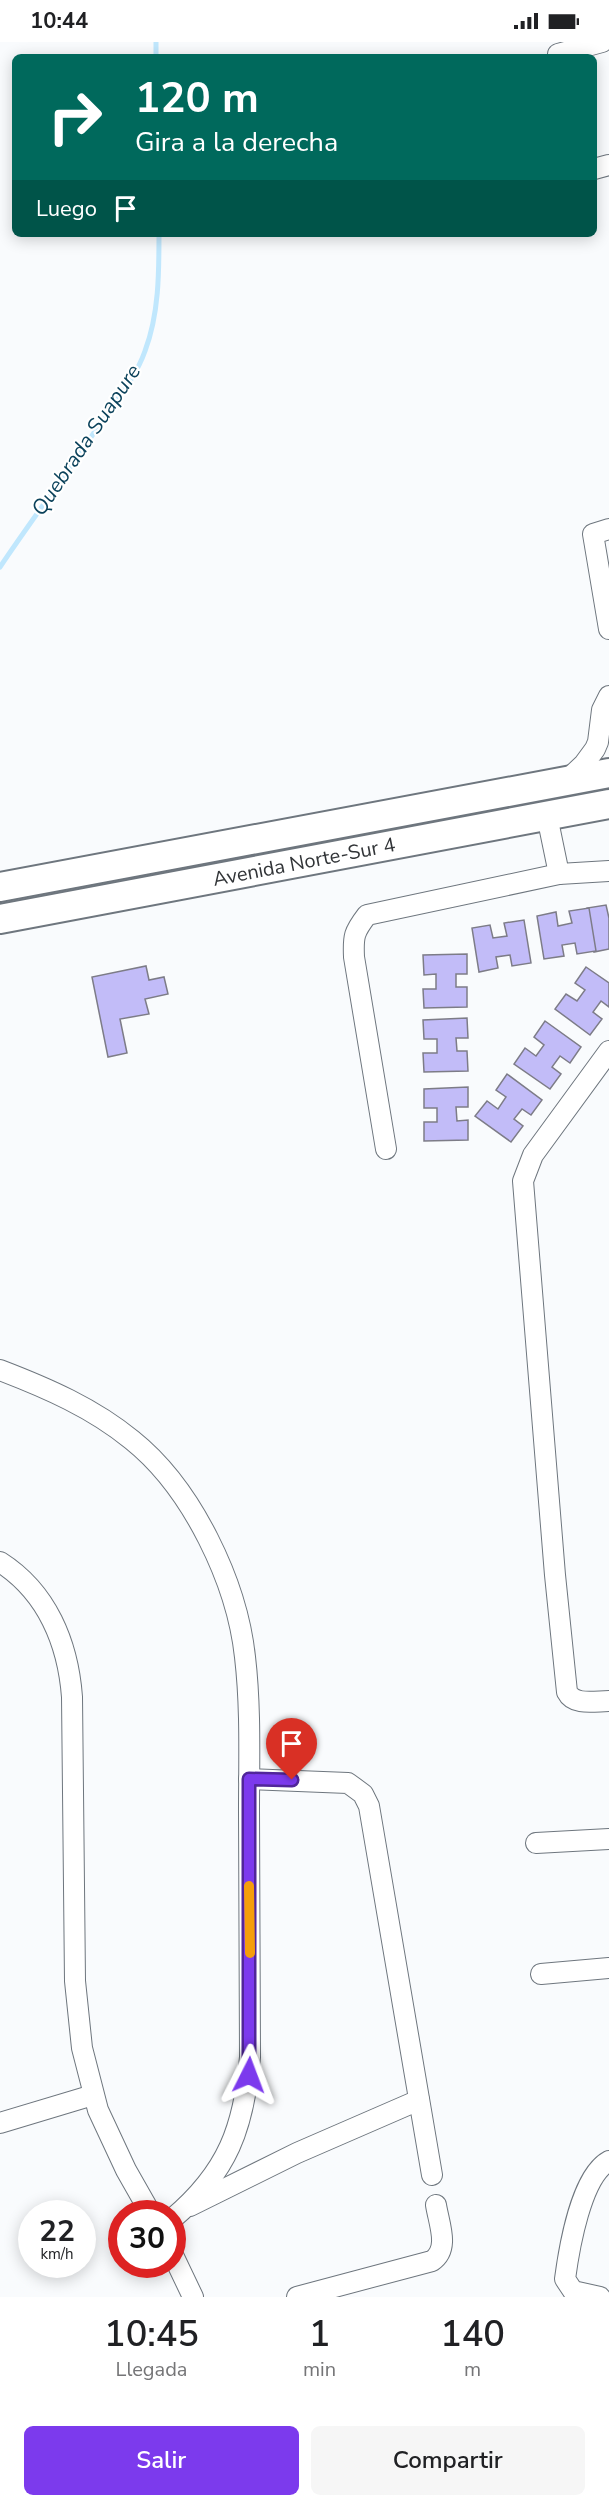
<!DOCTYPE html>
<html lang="es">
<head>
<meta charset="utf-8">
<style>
	:root { --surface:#fff; --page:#f6f6f6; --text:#202124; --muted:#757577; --accent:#7c3aed }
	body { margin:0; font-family:"Nunito Sans",sans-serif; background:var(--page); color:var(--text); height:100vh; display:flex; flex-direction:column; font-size:22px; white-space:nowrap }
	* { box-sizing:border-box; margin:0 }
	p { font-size:20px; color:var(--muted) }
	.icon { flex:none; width:33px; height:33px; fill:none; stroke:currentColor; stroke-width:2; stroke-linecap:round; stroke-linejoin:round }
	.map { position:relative; height:2255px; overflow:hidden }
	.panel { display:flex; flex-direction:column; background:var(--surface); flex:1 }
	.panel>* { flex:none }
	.guide { position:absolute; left:12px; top:12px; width:585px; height:183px; border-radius:9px; box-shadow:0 3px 15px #0003; background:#00695c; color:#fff; overflow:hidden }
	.speed { position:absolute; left:18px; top:2158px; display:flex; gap:12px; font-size:30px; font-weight:700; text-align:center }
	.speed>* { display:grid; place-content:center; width:78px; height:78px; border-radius:50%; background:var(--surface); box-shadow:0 3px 15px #0003; line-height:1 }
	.speed small { font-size:15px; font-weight:400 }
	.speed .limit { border:9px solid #d22; background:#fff; color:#111 }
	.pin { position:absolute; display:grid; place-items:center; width:51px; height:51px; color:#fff; margin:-62px -26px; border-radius:50% 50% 50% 0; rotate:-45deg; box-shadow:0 0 6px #0007 }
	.pin .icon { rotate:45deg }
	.me { position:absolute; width:66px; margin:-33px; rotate:3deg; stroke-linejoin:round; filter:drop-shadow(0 0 4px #0008) }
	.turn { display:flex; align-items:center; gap:21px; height:126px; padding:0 24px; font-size:27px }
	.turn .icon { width:78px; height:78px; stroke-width:2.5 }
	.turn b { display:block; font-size:42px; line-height:51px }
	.then { display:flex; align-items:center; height:57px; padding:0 24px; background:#0003; gap:12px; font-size:22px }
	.eta { display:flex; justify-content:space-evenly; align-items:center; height:102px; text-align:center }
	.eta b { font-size:36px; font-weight:600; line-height:42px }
	.cta { display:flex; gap:12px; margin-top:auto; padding:12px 24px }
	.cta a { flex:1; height:69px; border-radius:9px; background:var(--accent); color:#fff; font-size:24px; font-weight:600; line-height:69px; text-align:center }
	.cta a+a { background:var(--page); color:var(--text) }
	.status { display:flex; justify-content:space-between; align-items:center; height:42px; padding:0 30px; background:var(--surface); direction:ltr }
	.status svg { height:16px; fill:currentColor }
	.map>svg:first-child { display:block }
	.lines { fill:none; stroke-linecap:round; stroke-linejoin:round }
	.stream { stroke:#c0e7fd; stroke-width:5 }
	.building { fill:#c2bcf8; stroke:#7d7c87; stroke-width:1.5 }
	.minor-casing { stroke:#6e767e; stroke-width:22 }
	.secondary-casing { stroke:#6e767e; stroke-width:32 }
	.minor { stroke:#fff; stroke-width:20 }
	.secondary { stroke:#fff; stroke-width:28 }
	.route-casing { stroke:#51269a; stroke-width:15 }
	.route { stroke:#7c3aed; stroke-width:10 }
	.slow { stroke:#f59e0b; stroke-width:10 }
	.labels { text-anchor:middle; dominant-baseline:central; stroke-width:4.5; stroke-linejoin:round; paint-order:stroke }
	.street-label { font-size:20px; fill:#313437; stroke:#fff }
	.water-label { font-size:21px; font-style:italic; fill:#0b425b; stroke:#fff }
</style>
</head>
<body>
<div class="status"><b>10:44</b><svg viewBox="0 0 49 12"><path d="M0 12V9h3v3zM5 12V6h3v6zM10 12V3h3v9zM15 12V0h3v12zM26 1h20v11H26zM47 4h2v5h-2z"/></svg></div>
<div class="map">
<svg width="609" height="2255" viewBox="0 0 609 2255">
	<rect width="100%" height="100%" fill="#f9fbfd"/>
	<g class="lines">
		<g class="stream">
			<path d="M156 0V15"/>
			<path d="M0 525C33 476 69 428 102 379 117 357 136 335 145 309 159 272 159 231 159 192"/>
		</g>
	</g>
	<g class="building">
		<path d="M606 863 609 876V907L594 910 587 866Z"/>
		<path d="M589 866 596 909 577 912 575 901 562 903 564 914 544 917 537 874 556 870 558 884 572 881 569 869Z"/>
		<path d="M524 878 531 921 512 924 510 913 496 915 498 926 479 930 472 886 490 883 493 896 507 894 504 881Z"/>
		<path d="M467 912V932H456V945H467V965L424 966 423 947H436V932L424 933 423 913Z"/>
		<path d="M146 924 149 938 164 935 168 952 145 957 149 972 120 977 127 1011 108 1015 92 935Z"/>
		<path d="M586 925 609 941V965L601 959 593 970 602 977 590 993 555 967 566 952 577 959 585 948 575 941Z"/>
		<path d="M467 976 468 996H456L457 1009H467L468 1029 424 1030 423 1011H437V997H424L423 978Z"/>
		<path d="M545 979 581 1005 570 1021 560 1014 552 1025 561 1032 550 1047 514 1022 525 1006 536 1014 544 1003 534 995Z"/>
		<path d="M507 1032 542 1058 531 1073 522 1067 514 1077 523 1084 511 1100 475 1074 487 1059 498 1067 506 1055 496 1048Z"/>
		<path d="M468 1045V1065H456L457 1079 468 1078V1098L424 1099V1080H437V1066H424V1047Z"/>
	</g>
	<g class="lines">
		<defs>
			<g id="minor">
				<path d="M558 12 602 0"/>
				<path d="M594 127 609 123"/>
				<path d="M609 487 593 492 609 587"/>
				<path d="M566 739 584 722 595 707 598 700 602 668 609 654"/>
				<path d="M547 774 559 832"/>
				<path d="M609 1009 533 1113 523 1139 555 1533 567 1650C574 1664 595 1659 609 1659"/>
				<path d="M386 1107 354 915C353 894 354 890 367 873L559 832 609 829"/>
				<path d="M0 1328C47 1346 93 1366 132 1398 192 1446 237 1540 245 1615 251 1666 249 1718 249 1769 249 1851 250 1933 250 2015 244 2085 228 2130 172 2177"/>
				<path d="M0 1520C47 1550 68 1601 72 1655L75 1939 82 2006 98 2068 126 2128 151 2172"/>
				<path d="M249 1737 348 1741 363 1752 369 1764 432 2133"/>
				<path d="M536 1801 609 1797"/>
				<path d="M541 1932 609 1926"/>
				<path d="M0 2081 93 2053"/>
				<path d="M190 2164 297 2111 419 2058"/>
				<path d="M172 2211 193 2255"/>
				<path d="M297 2255 432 2219C450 2207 439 2182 436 2163"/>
				<path d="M600 2255 573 2249 565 2237C569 2207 581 2134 609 2119"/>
			</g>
			<g id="secondary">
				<path d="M0 845 609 731"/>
				<path d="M0 877 609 762"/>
			</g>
		</defs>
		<use href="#minor" class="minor-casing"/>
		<use href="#secondary" class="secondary-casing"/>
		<use href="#minor" class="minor"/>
		<use href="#secondary" class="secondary"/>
	</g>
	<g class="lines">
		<defs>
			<path id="route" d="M249 2033V1737L292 1738"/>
		</defs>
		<use href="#route" class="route-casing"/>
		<use href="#route" class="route"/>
		<path class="slow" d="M249 1844 250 1911"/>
	</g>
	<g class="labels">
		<g class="street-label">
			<text transform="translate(304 820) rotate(-11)">Avenida Norte-Sur 4</text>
		</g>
		<g class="water-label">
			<text transform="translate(86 398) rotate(-56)">Quebrada Suapure</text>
		</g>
	</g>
</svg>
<div class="speed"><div>22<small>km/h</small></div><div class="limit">30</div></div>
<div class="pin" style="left:292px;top:1738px;background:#d93025"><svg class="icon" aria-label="arrive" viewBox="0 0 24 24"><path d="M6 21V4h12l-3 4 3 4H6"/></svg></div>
<svg class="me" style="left:249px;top:2033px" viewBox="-20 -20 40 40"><path d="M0-17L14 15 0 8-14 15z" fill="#7c3aed" stroke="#fff" stroke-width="4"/></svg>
<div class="guide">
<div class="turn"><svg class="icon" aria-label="right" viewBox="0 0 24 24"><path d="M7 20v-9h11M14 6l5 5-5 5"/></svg><div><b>120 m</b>Gira a la derecha</div></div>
<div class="then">Luego<svg class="icon" aria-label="arrive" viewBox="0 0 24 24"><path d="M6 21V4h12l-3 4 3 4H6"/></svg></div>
</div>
</div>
<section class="panel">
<div class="eta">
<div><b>10:45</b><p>Llegada</p></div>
<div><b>1</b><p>min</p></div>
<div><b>140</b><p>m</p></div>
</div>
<div class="cta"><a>Salir</a><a>Compartir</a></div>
</section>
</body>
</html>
